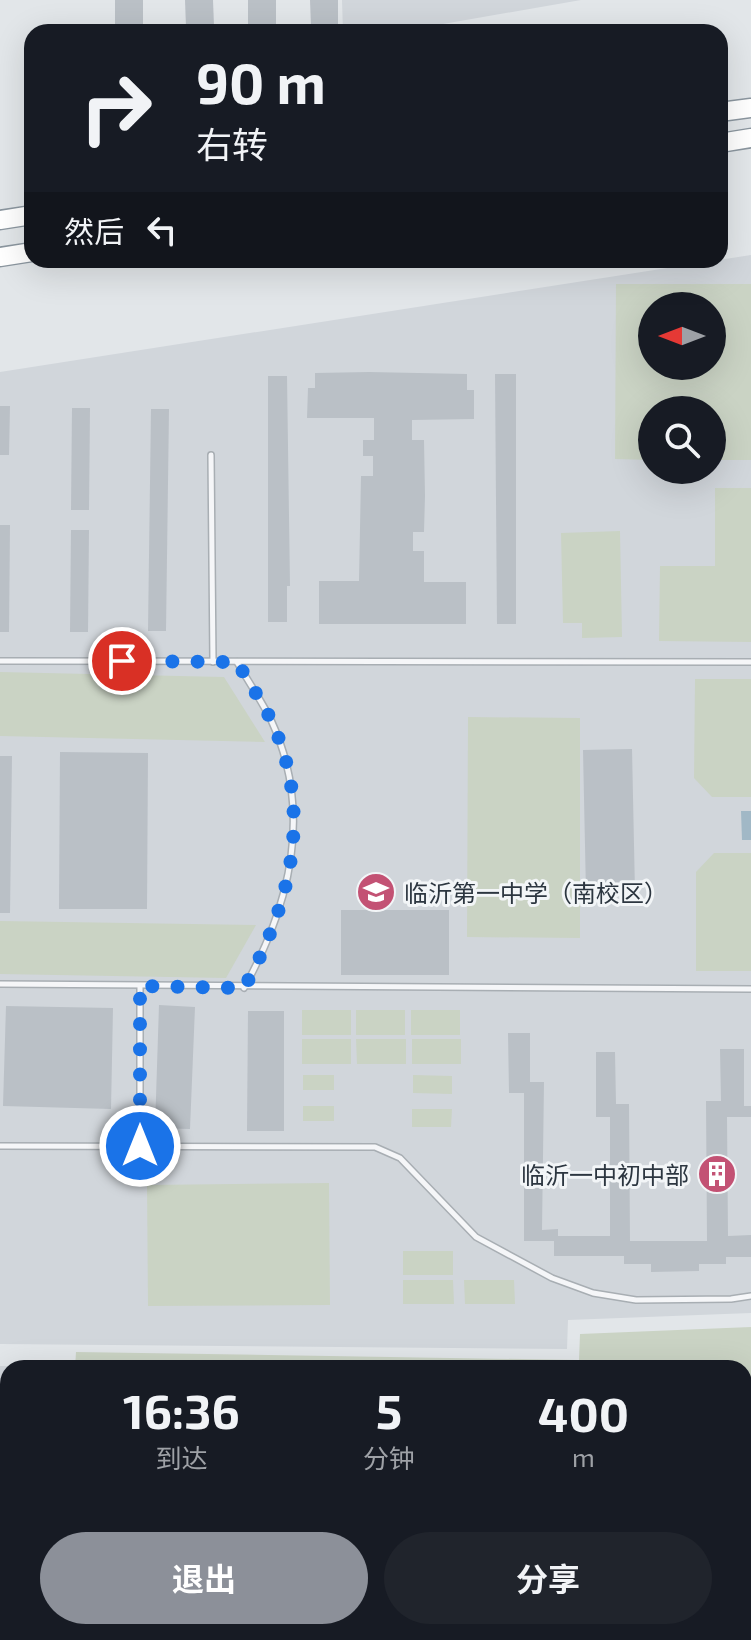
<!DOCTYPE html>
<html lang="zh">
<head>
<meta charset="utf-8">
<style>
	:root { --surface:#171b24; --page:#20242c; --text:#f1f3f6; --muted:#9ea1a6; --accent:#8c9099 }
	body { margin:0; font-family:"Exo 2","Noto Sans SC",sans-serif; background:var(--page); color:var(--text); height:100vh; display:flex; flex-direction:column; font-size:30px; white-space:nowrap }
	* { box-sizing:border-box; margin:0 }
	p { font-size:26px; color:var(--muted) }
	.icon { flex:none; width:44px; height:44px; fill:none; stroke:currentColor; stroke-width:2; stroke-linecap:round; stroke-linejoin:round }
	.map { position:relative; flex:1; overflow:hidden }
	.sheet { position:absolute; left:0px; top:1360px; width:752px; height:280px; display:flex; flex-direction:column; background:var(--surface); border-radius:24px 24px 0 0; box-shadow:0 8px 32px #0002 }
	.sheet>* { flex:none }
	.guide { position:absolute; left:24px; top:24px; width:704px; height:244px; border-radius:24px; box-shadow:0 8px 32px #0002; background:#171b24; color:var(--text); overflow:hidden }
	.needle { width:52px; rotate:270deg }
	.controls { position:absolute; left:638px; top:292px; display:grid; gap:16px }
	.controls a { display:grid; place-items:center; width:88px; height:88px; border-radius:50%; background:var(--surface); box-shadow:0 8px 32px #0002; font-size:40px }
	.pin { position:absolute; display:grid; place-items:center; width:68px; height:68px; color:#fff; margin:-34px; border:4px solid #fff; border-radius:50%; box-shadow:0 2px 8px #0007 }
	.me { position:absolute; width:88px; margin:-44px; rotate:0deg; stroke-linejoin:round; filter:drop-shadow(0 0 6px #0008) }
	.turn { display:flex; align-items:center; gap:28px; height:168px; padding:0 40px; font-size:36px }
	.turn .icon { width:104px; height:104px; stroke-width:2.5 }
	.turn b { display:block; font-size:56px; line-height:68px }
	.then { display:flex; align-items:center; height:76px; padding:0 40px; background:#0003; gap:16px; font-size:30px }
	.eta { display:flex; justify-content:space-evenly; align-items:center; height:136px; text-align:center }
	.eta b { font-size:48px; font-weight:700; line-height:56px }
	.primary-button { display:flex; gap:16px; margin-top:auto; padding:16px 40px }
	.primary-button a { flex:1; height:92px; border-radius:48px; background:var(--accent); color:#fff; font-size:32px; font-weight:700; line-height:92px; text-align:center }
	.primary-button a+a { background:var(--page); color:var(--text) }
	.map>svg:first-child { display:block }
	.built { fill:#d1d6db; fill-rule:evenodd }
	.green { fill:#cad3c4; fill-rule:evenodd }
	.water { fill:#a1b8c6 }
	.building { fill:#bac0c6 }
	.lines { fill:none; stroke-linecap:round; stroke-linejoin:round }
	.service-casing { stroke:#a8aeb3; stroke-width:8 }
	.trunk-casing { stroke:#8b969f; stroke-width:21 }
	.service { stroke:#f5f6f8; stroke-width:5 }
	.trunk { stroke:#fff; stroke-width:18 }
	.route { stroke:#1a73e8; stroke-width:14; stroke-dasharray:0 25.2 }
	.labels { text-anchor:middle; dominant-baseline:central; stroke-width:6; stroke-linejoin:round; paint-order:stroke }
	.poi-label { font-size:24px; fill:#2c3640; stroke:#f2f5f7; text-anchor:start }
</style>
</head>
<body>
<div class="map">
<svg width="751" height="1640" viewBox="0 0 751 1640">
	<rect width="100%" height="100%" fill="#e2e6e9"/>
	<g class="built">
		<path d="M342 0H581L426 27 425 32H343Z"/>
		<path d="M751 255V1313L568 1320 567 1349 0 1344V372ZM652 306H712V366H652ZM652 410H712V470H652Z"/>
		<path d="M0 1366 60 1367 8 1368V1439H0Z"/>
	</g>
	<g class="green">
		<path d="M616 284H751V460H712V410H652V460L615 459ZM652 306H712V366H652Z"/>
		<path d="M715 488H751V642L659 641 660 566H715Z"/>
		<path d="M620 531 622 637 582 638V623H563L561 533Z"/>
		<path d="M0 672 224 677 265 742 0 736Z"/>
		<path d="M695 679H751V797H712L694 778Z"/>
		<path d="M468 717 580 718V938L467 937Z"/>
		<path d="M714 853H751V971H696V872Z"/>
		<path d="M0 921 256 925 226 978 0 974Z"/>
		<rect x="302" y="1010" width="49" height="25"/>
		<rect x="356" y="1010" width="49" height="25"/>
		<rect x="411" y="1010" width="49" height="25"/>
		<rect x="302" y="1039" width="49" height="25"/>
		<path d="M356 1039H406V1064H357Z"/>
		<rect x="412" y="1039" width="49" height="25"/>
		<rect x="303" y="1075" width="31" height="15"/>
		<path d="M413 1075 452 1076V1094L413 1093Z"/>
		<rect x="303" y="1106" width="31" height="15"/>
		<path d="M412 1109H452L451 1127H412Z"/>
		<path d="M329 1183 330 1305 148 1306 147 1185Z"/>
		<rect x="403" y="1251" width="50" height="24"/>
		<path d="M403 1280H453L454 1304H403Z"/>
		<path d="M464 1280H514L515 1304H465Z"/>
		<path d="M751 1327V1640H176L44 1632H744V1368H75L76 1352 579 1360 580 1334Z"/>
		<path d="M0 1442 8 1443V1630L0 1629Z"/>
	</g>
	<g class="water">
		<path d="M741 811H751V840H742Z"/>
		<rect x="0" y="1468" width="8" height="50"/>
		<path d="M744 1491 751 1492V1566L744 1564Z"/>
	</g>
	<g class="building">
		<rect x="115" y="0" width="28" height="25"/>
		<path d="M185 0H213L214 26 186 27Z"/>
		<rect x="248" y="0" width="28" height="29"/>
		<path d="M310 0H338V25L311 26Z"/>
		<path d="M369 372 467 374V390H474V419L412 420V440H424L425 496 424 532H413V551H424V582H466V624H319V581H359L361 476H373V456H363V440H374V418H307L308 388H315V373Z"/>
		<path d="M495 374H516V624H497Z"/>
		<path d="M268 376H287L290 586H287V622H268Z"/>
		<path d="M0 406H10L9 455H0Z"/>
		<path d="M72 408H90L89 510H71Z"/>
		<path d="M151 409H169L166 631H148Z"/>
		<path d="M0 525H10L9 632H0Z"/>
		<path d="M71 530H89L88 632H70Z"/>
		<path d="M632 749 635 892 586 893 583 750Z"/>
		<path d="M60 752 148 753 147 909H59Z"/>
		<path d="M0 756H12L10 913H0Z"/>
		<rect x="341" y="910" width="108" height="65"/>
		<path d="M159 1005 195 1007 190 1129 155 1128Z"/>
		<path d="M6 1006 113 1008 111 1109 3 1106Z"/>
		<path d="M248 1011H284V1131H247Z"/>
		<path d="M508 1033H530V1082H544L542 1230 558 1229V1236H610V1117H596V1052H615L616 1104H629L630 1241H707L706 1101H721L720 1049H744V1106H751V1117H727L728 1236 751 1235V1257H726V1264H699V1271L651 1272V1264H624V1256H554V1241H524V1093H509Z"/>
	</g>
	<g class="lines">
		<defs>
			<g id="service">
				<path d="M211 455 213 662"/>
				<path d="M0 661 751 662"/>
				<path d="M237 662C248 681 261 700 271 720 313 811 291 904 244 988"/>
				<path d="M0 984 751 989"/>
				<path d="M140 986V1146"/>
				<path d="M0 1146 375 1147 400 1158 476 1237 552 1278 593 1293 636 1300 731 1299 751 1296"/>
			</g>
			<g id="trunk">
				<path d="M720 112 751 108"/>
				<path d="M720 143 751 138"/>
				<path d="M0 220 32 215"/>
				<path d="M0 257 32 252"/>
			</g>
		</defs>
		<use href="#service" class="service-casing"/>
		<use href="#trunk" class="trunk-casing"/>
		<use href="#service" class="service"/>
		<use href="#trunk" class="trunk"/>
	</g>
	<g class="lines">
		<path class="route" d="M122 661 237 662C248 681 261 700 271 720 314 812 291 903 244 988L140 986V1146"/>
	</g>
	<defs>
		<symbol id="school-disc" viewBox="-11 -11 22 22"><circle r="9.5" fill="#c35274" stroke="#f2f5f7"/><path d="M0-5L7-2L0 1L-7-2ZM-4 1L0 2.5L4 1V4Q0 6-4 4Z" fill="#fff"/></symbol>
		<symbol id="building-disc" viewBox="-11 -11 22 22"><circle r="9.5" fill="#c35274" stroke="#f2f5f7"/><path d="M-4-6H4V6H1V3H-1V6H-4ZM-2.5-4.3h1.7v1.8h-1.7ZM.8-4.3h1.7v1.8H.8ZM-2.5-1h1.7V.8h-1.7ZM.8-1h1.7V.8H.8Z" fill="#fff"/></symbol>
	</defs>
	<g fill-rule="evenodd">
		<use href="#school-disc" x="354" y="870" width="44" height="44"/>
		<use href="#building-disc" x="695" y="1152" width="44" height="44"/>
	</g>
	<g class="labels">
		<g class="poi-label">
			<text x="404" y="892">临沂第一中学（南校区）</text>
			<text x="689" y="1174" text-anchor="end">临沂一中初中部</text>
		</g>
	</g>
</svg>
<div class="controls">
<a><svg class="needle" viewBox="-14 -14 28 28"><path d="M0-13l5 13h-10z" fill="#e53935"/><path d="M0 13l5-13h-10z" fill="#9ea1a6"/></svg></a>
<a><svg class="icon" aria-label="search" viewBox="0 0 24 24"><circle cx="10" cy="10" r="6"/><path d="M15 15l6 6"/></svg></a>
</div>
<div class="pin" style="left:122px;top:661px;background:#d93025"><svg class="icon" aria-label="arrive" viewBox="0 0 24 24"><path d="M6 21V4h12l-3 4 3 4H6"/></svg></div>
<svg class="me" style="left:140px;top:1146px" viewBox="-20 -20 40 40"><circle r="17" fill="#1a73e8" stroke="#fff" stroke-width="3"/><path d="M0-11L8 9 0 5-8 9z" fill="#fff"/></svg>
<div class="guide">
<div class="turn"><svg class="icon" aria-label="right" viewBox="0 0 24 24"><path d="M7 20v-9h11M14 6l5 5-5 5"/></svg><div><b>90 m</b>右转</div></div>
<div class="then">然后<svg class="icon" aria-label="left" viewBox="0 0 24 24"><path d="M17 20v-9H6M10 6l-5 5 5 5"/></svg></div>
</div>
<section class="sheet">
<div class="eta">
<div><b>16:36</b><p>到达</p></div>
<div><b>5</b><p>分钟</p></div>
<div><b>400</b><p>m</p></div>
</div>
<div class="primary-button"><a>退出</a><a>分享</a></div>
</section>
</div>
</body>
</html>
